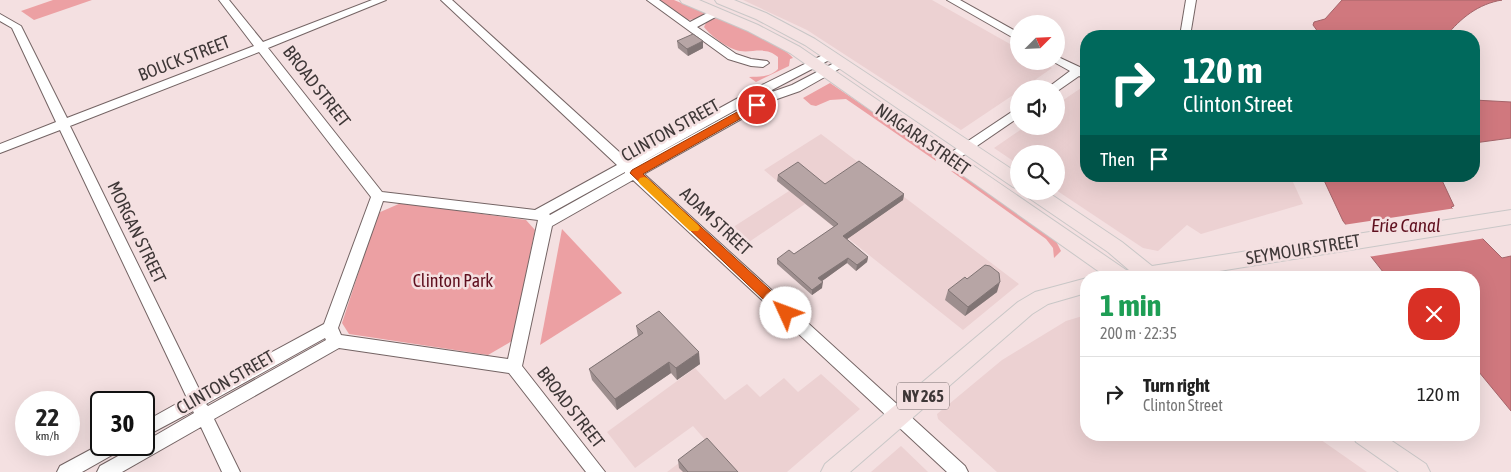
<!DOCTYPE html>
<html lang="en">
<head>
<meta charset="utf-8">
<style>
	:root { --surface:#fff; --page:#f6f6f6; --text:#222; --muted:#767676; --line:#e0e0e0 }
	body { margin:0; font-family:"Asap Condensed",sans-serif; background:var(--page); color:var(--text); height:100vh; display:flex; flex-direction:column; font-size:19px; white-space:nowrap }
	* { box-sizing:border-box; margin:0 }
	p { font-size:16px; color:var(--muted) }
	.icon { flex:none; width:28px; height:28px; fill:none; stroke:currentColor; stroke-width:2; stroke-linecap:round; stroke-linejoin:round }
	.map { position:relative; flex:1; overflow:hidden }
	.side { position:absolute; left:1080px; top:271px; width:400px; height:170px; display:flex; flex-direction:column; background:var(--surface); border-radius:20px; box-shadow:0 5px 20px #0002 }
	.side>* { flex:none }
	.guide { position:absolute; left:1080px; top:30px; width:400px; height:152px; border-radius:20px; box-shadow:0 5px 20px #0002; background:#00695c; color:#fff; overflow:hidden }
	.needle { width:32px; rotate:66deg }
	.buttons { position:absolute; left:1010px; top:15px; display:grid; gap:10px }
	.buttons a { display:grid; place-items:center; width:55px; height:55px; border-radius:50%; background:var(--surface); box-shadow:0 5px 20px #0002; font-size:25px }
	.speed { position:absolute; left:15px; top:391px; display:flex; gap:10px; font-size:25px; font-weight:700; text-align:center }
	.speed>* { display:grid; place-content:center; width:65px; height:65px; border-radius:50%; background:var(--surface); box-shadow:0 5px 20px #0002; line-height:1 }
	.speed small { font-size:12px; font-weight:400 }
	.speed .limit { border:2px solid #111; border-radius:8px; background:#fff; color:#111 }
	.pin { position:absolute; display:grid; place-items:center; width:42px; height:42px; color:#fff; margin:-21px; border:2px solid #fff; border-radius:50%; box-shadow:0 1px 5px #0007 }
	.me { position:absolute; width:55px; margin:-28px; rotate:313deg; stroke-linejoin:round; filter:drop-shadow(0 0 4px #0008) }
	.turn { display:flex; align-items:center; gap:18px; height:105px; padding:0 20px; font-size:22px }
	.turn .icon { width:65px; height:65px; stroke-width:2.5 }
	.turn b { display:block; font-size:35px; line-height:42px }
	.then { display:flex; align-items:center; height:48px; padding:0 20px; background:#0003; gap:10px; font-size:19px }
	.round { display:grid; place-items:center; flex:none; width:52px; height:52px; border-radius:20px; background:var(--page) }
	.overview { display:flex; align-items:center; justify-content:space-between; height:85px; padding:0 20px }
	h1 { font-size:30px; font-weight:700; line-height:38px; color:#1e9e55 }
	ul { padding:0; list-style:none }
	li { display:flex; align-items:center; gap:15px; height:75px; padding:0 20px; border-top:1px solid var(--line) }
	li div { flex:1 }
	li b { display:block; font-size:19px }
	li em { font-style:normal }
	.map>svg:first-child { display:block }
	.built { fill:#ecd1d2 }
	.green { fill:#eca0a3 }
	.water { fill:#d0787e; stroke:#a46469 }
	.pier { fill:#f4e0e1 }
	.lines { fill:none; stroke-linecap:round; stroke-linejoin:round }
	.minor-casing { stroke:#746464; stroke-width:2 }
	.major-casing { stroke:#c9c7c7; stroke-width:2 }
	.minor { fill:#fff; fill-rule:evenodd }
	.major { fill:#f4e2e2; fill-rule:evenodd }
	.wall { fill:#9d8e8e }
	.shaded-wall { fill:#807474 }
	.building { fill:#b7a5a5; stroke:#807474 }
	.route { fill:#ea580c; stroke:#983908 }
	.slow { fill:#f59e0b }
	.labels { text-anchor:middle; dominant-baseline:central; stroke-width:5; stroke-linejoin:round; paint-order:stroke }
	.shield { fill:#f4e0e1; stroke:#756a6a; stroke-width:1 }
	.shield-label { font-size:16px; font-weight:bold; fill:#3e3737 }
	.street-label { font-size:18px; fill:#3e3737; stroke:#f4e0e1 }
	.park-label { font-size:18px; fill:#5f0f1e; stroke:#f4e0e1 }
	.water-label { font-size:19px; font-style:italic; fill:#60101f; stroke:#f4e0e1 }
</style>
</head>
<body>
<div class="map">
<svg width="1511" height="472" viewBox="0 0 1511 472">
	<rect width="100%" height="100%" fill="#f4e0e1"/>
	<g class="built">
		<path d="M743 0H932L1019 49V61H1040L1052 68 1022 89H1019V91L961 130 807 30Z"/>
		<path d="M1084 86 1086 87V176H1269L1293 182 1303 204 1201 234 1187 225 1158 251 1143 248 1056 190V154H1019V165L994 148 1026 126H1056V105Z"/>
		<path d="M821 134 1019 284 963 330 805 204 743 246 727 231 789 191 764 170Z"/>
		<path d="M1086 315V435H1314L1367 472H997L938 419 937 414 1002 360 1066 321Z"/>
		<path d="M695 368 725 400 747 384 760 397 784 378 798 392 821 374 860 409 787 472H667L707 442 693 426 635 468 607 432Z"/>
		<path d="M901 446 928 472H871Z"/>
	</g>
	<g class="green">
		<path d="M53 0H92L34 20 21 11Z"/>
		<path d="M658 0H674L705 13 696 19 688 20Z"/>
		<path d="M717 18C732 21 785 47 793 58L790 59 789 66 756 82 749 77C760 77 770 77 778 69V57C766 46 753 53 740 51 728 49 711 36 704 27L707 21Z"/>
		<path d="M830 83 933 153 936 161 846 99 830 100 816 106 811 105 803 98Z"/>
		<path d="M951 171 962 173 1055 239 1061 251 1054 258 1053 248 1046 239Z"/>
		<path d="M401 203 526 220 535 230 512 341 488 355 349 334 342 323 378 213Z"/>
		<path d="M562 229 622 293 540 345Z"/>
	</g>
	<g class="water">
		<path d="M1342 0H1502C1478 4 1461 18 1446 36H1321L1313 25 1314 22 1325 19Z"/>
		<path d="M1474 100 1511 102V138L1474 143Z"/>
		<path d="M1322 176H1440L1454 206 1451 207 1502 258 1511 256V411L1474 366V278L1387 277 1343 221Z"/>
	</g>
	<path class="pier" d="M1456 208 1486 238 1368 257 1343 225Z"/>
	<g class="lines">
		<defs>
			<g id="minor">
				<path d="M219 0H229L263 42 372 0H386L268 48 382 192 535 210 617 165 441 0H452L627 159 760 86 827 53H835L837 55 835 57 768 92 635 166 769 93 792 85 838 61H846L848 63 846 65 800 91 777 99 644 174 965 466 968 472H947L633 180 552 226 522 366 605 472H586L509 373 339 348 214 419 240 472H222L201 427 122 472H97L100 466 138 445H144V442L194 413 193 411 144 437V422L187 398 60 130 0 153V144L56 122 12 28 0 21V14L21 26 67 118 254 46ZM259 52 371 197 324 324 200 391 70 126ZM625 172V173L550 215 549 214ZM383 201 538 220 508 359 341 335 338 328ZM325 338 326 340 208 406 206 404Z"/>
				<path d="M647 0H659L690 22 713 10H721L722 12 721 14 697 27 736 54 751 59 767 61 769 63 763 67 751 66 728 59Z"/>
				<path d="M947 0H960L1019 33V41Z"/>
				<path d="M1186 0H1196L1190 36H1180Z"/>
				<path d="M1056 56 1086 70V79L1079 76 1056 92V89H1046L1070 71 1052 61H1056Z"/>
				<path d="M1019 107V117L955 161H947L945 158 947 155Z"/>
				<path d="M101 444 123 445 121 450 82 472H57L60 466Z"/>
			</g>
			<g id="major">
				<path d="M680 0H699L758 25 800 47 1126 270H1129L1108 252 1026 196 1023 191H1046L1122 242 1152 266 1511 210V224L1176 278H1108L790 53 748 31 682 3Z"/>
				<path d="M715 0H734L766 13 815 39 1019 174V189L1013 187 805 45 756 19 717 3Z"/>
				<path d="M1087 278 1086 293 1048 304 1032 314 850 472H821L825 464 1018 302 1035 292Z"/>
				<path d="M1353 435H1383L1426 464 1430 472H1399L1356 442Z"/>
			</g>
		</defs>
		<use href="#minor" class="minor-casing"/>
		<use href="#major" class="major-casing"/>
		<use href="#minor" class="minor"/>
		<use href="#major" class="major"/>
	</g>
	<g class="wall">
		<path d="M677 41H703V48L688 56 678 48Z"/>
		<path d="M778 175 825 184 904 194 903 200 847 239 868 257 867 262 856 271 847 263 822 281V288L812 295 777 264V259L794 254 834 227 777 181Z"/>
		<path d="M967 279 997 292 965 316 945 300 948 290Z"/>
		<path d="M636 326 700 364 677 380 671 373 617 410 592 380 589 369 638 336Z"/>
		<path d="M678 460 738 472H683L679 468Z"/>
	</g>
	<g class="shaded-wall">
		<path d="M703 41V48L688 56 687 49Z"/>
		<path d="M904 194 903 200 843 242V236Z"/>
		<path d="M868 257 867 262 856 271 857 265Z"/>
		<path d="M848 258 847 263 818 284V278Z"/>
		<path d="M823 282 822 288 812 295V290Z"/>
		<path d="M1000 282 997 292 965 316 968 307Z"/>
		<path d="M699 352 700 364 677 380 676 368Z"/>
		<path d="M669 362 671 373 617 410 615 399Z"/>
	</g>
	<g class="building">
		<path d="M693 34 703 41 687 49 677 41Z"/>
		<path d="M859 161 904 194 843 236 868 257 857 265 848 258 818 278 823 282 812 290 777 259 789 250 794 254 838 224 778 175 798 162 825 184Z"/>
		<path d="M985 265 990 266 999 273 1000 282 968 307 948 290 965 277 967 279Z"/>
		<path d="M659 311 699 352 676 368 669 362 615 399 589 369 643 333 636 326Z"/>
		<path d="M707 438 738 472H688L678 460Z"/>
	</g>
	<path class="route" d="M757 101 762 105 761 107 643 174 791 309 792 313 791 317H782L630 173 632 170Z"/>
	<path class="slow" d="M644 177 647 178 698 225 700 228 698 231H690L640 184 638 181 640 178Z"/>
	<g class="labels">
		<rect class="shield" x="897" y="382.5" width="52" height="27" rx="4"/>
		<g class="shield-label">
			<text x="923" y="396">NY 265</text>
		</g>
		<g class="street-label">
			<text transform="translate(184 58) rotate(-21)">BOUCK STREET</text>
			<text transform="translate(317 86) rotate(52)">BROAD STREET</text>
			<text transform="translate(670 130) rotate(-29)">CLINTON STREET</text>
			<text transform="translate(923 139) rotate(35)">NIAGARA STREET</text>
			<text transform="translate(716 221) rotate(43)">ADAM STREET</text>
			<text transform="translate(137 232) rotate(64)">MORGAN STREET</text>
			<text transform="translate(1303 249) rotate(-9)">SEYMOUR STREET</text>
			<text transform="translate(225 382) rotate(-30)">CLINTON STREET</text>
			<text transform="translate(571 407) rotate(52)">BROAD STREET</text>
		</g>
		<g class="park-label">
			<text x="453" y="280">Clinton Park</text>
		</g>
		<g class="water-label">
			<text x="1406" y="225">Erie Canal</text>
		</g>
	</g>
</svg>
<div class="buttons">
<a><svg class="needle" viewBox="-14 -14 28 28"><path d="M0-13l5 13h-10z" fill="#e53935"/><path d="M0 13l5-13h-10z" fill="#767676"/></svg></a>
<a><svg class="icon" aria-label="sound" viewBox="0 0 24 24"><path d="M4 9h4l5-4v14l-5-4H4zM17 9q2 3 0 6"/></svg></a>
<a><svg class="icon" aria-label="search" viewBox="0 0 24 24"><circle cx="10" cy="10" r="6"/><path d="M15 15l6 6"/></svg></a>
</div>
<div class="speed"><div>22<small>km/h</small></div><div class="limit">30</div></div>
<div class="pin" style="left:757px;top:105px;background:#d93025"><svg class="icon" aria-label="arrive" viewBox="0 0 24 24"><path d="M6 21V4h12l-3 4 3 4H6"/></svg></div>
<svg class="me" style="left:786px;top:313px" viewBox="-20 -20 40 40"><circle r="19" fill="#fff"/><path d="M0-13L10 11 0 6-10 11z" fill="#ea580c"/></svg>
<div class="guide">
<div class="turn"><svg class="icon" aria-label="right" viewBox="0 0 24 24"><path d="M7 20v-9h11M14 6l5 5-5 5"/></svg><div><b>120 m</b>Clinton Street</div></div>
<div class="then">Then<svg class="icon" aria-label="arrive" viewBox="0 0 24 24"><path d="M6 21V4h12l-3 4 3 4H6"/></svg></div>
</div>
<section class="side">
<div class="overview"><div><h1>1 min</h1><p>200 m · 22:35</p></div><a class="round" style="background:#d93025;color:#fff"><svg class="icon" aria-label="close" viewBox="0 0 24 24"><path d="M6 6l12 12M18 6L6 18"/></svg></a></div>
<ul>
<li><svg class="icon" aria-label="right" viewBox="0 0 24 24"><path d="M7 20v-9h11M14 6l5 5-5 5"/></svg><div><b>Turn right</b><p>Clinton Street</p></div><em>120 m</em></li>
</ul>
</section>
</div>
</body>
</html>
